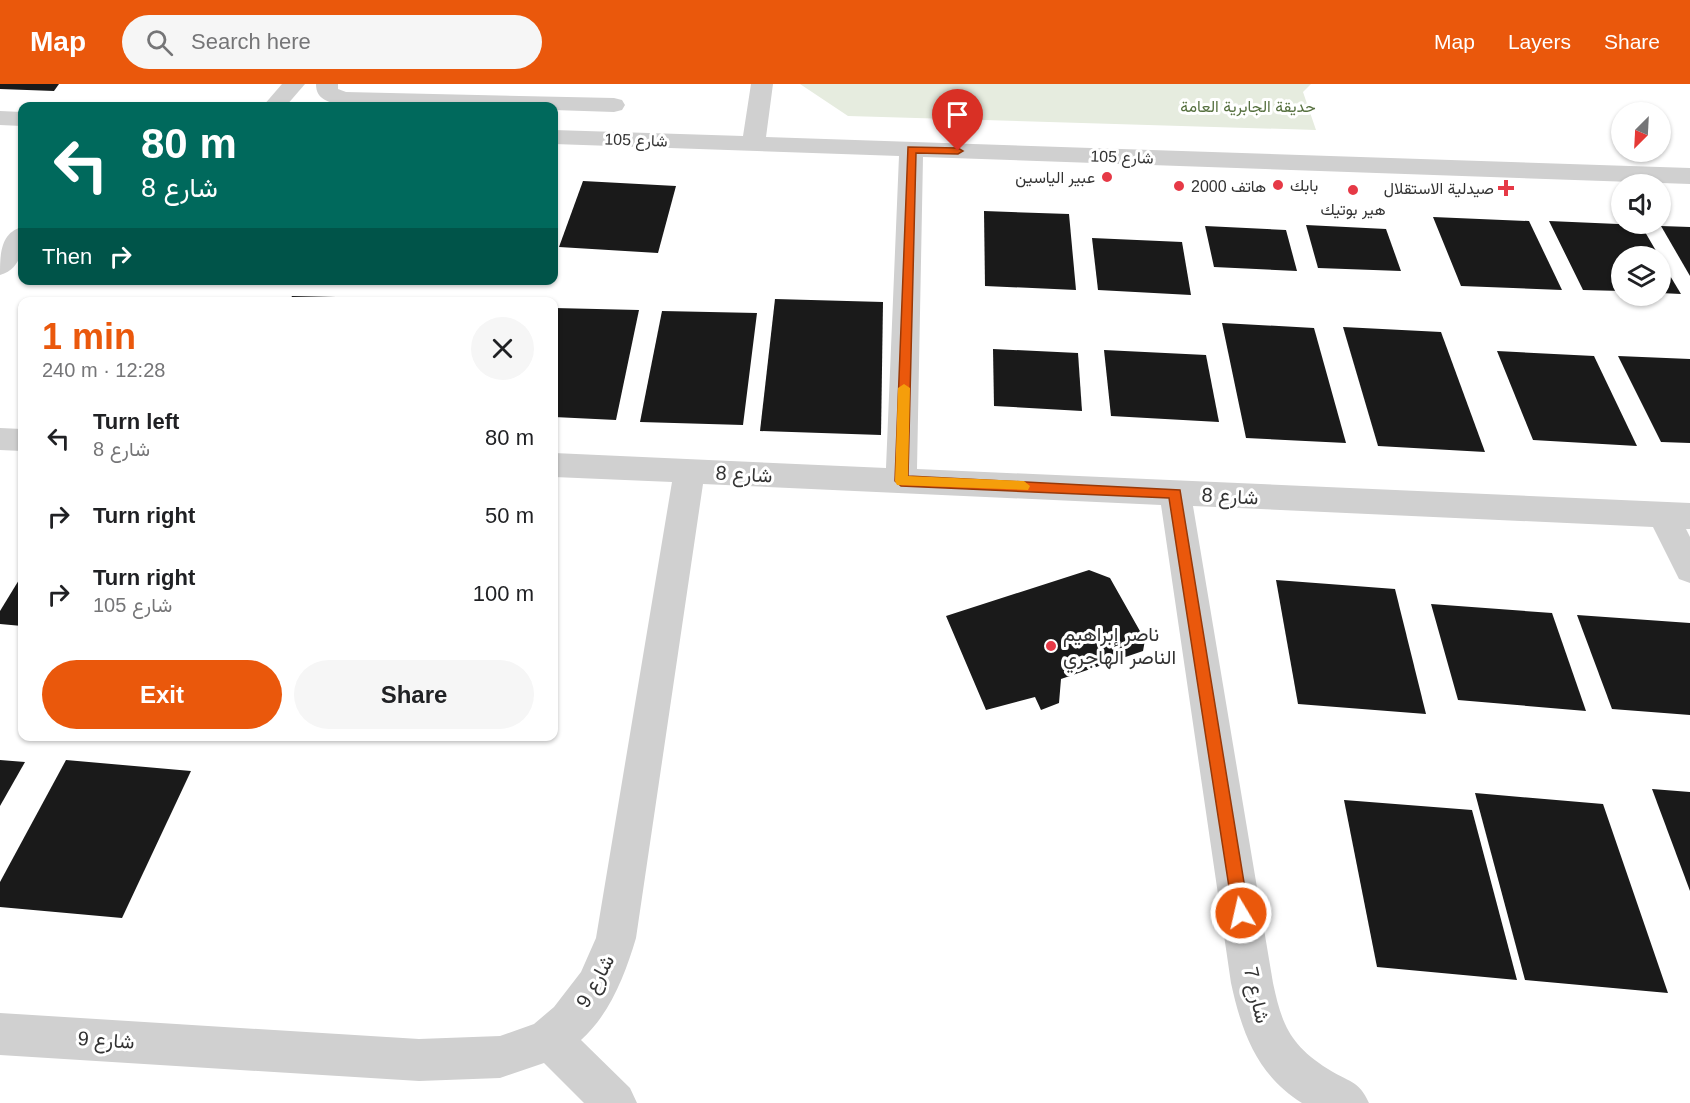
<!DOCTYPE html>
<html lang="en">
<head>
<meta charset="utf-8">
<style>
	:root { --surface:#fff; --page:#f6f6f6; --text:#202124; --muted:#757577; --accent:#ea580c }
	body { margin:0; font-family:Arial,Vazirmatn,sans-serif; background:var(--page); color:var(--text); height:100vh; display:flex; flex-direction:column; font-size:22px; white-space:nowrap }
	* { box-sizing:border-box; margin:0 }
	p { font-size:20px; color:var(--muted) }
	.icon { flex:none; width:33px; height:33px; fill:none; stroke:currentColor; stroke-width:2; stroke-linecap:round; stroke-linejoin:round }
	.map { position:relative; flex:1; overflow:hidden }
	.sheet { position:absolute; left:18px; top:213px; width:540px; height:444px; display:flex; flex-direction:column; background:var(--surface); border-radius:12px; box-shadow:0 2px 4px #0004 }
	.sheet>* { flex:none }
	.guide { position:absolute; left:18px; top:18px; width:540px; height:183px; border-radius:12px; box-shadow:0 2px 4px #0004; background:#00695c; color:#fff; overflow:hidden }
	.needle { width:39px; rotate:204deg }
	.controls { position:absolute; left:1611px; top:18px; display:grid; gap:12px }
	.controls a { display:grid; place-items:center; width:60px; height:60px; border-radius:50%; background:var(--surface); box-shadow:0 2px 4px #0004; font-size:30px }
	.pin { position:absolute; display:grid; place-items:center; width:51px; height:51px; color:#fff; margin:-62px -26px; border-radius:50% 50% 50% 0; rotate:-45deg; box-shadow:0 0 6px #0007 }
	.pin .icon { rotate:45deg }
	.me { position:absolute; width:66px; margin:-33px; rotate:351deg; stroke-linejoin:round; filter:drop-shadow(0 0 4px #0008) }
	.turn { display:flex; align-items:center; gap:21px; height:126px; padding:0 24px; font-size:27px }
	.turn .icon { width:78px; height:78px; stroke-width:2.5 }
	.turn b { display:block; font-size:42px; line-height:51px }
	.then { display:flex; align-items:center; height:57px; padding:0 24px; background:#0003; gap:12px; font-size:22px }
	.round { display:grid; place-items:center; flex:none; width:63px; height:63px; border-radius:32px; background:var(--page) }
	.summary { display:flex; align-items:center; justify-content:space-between; height:102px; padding:0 24px }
	h1 { font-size:36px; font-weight:600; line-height:45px; color:var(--accent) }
	.primary-button { display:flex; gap:12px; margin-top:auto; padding:12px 24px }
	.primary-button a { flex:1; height:69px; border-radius:36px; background:var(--accent); color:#fff; font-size:24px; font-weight:600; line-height:69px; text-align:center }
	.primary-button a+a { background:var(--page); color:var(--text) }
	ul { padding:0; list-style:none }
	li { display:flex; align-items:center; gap:18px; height:78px; padding:0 24px }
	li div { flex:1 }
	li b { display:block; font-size:22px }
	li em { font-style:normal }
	header { display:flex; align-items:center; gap:36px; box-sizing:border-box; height:84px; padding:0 30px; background:var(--accent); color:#fff }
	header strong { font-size:28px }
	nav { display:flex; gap:33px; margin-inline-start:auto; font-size:21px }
	.search { width:420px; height:54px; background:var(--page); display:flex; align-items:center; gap:15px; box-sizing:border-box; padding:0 21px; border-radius:33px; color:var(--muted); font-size:22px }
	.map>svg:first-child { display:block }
	.green { fill:#e6ecdf }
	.building { fill:#1a1a1a }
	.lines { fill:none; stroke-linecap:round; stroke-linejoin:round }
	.minor { fill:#d0d0d0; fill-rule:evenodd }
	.route { fill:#ea580c; stroke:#983908; stroke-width:1.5 }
	.slow { fill:#f59e0b }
	.poi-dot { fill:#e63946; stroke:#fff; stroke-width:2 }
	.labels { text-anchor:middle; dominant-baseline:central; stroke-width:6; stroke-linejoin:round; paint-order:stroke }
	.far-park-label { font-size:16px; fill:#56703f; stroke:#fff }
	.far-street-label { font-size:16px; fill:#333; stroke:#fff }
	.far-poi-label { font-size:16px; fill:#333; stroke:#fff; text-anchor:end }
	.street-label { font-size:20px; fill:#333; stroke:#fff }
	.poi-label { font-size:20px; fill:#333; stroke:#fff; text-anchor:start }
</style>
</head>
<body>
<header>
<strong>Map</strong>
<div class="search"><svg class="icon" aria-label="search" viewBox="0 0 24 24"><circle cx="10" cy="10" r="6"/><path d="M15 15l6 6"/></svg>Search here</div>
<nav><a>Map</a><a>Layers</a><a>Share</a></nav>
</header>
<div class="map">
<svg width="1690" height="1019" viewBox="0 0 1690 1019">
	<rect width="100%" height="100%" fill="#fff"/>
	<path class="green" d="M800 0H1311L1303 8 1316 46 848 32Z"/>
	<g class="building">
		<path d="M0 0H59L54 7 0 5Z"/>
		<path d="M583 97 676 102 658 169 559 163Z"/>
		<path d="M984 127 1069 130 1076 206 985 202Z"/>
		<path d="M1433 133 1529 137 1562 206 1461 202Z"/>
		<path d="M1549 137 1641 141 1659 172H1622V207L1583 206Z"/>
		<path d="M1306 141 1386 145 1401 187 1318 184Z"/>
		<path d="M1205 142 1286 146 1297 187 1214 183Z"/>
		<path d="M1661 142 1690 143V192Z"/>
		<path d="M1092 154 1182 158 1191 211 1098 206Z"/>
		<path d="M1660 175 1681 210 1660 209Z"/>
		<path d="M292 212 380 214 378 218H289Z"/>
		<path d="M775 215 883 218 881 351 760 347Z"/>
		<path d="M554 224 639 226 616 336 554 333Z"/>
		<path d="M662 227 757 229 743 341 640 338Z"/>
		<path d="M1222 239 1314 244 1346 359 1246 354Z"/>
		<path d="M1343 243 1441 248 1485 368 1378 362Z"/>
		<path d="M993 265 1078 269 1082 327 994 322Z"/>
		<path d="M1104 266 1206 271 1219 338 1111 332Z"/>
		<path d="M1497 267 1594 272 1637 362 1533 356Z"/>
		<path d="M1618 272 1690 275V359L1661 358Z"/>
		<path d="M1089 486 1110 494 1145 556 1143 567 1061 595 1059 619 1041 626 1035 613 986 626 946 532Z"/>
		<path d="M22 491V542L0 540V527Z"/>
		<path d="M1276 496 1395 505 1426 630 1298 620Z"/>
		<path d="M1431 520 1552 529 1586 627 1458 616Z"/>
		<path d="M1577 531 1690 539V631L1612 625Z"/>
		<path d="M0 676 25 678 0 722Z"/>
		<path d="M66 676 191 687 122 834 0 823V798Z"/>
		<path d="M1652 705 1690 708V807Z"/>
		<path d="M1475 709 1603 720 1668 909 1525 896Z"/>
		<path d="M1344 716 1472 726 1517 896 1377 883Z"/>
	</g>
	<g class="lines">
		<g class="minor">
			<path d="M282 0H305L286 22H263Z"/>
			<path d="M316 0H338V5L346 8 614 14 622 16 625 21 622 26 614 28 554 26V22H343C329 18 316 16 316 0Z"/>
			<path d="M751 0H773L766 53 1690 84V100L923 73 917 385 1690 419V445H1686L1690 453V499L1679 495 1653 443 1193 422 1273 899C1282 941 1290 961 1328 985 1348 998 1359 996 1369 1019H1302C1257 991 1242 949 1231 899L1161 421 703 400 636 854C625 891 610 930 581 956L630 1004 637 1019H584L544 979 500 994 419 997 0 971V929L419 955 500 952 534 940 554 923 581 888 596 854 672 398 554 393V369L886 384 899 72 554 60V46L743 52Z"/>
			<path d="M0 27 22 28V42L0 41Z"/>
			<path d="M22 143C24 162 22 185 0 191 0 171 0 149 22 143Z"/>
			<path d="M0 344 22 345V367L0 366Z"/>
		</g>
	</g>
	<path class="route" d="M908 63 958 64 963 67 958 70 916 69 908 392 1180 406 1249 829 1247 835 1241 838 1235 835 1233 829 1169 414 901 402 895 397Z"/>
	<path class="slow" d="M904 300 910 304 908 392 1024 397 1030 402 1028 406 897 401 895 397 898 304Z"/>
	<g class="poi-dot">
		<circle cx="1107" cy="93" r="6"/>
		<circle cx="1278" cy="101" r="6"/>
		<circle cx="1179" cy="102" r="6"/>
		<path d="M1503 95h6v6h6v6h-6v6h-6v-6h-6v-6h6z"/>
		<circle cx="1353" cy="106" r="6"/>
		<circle cx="1051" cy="562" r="6"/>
	</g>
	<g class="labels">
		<g class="far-park-label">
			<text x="1248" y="22">حديقة الجابرية العامة</text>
		</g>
		<g class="far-street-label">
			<text transform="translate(636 56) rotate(2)">شارع 105</text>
			<text transform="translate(1122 73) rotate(2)">شارع 105</text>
		</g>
		<g class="far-poi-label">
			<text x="1095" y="93">عبير الياسين</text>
			<text x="1290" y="101" text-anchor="start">بابك</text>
			<text x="1191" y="102" text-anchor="start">هاتف 2000</text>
			<text x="1494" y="104">صيدلية الاستقلال</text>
			<text x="1353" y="125" text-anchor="middle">هير بوتيك</text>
		</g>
		<g class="street-label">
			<text transform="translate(744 390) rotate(3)">شارع 8</text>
			<text transform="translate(1230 412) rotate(3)">شارع 8</text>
			<text transform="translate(595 897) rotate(-61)">شارع 9</text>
			<text transform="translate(1257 911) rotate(77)">شارع 7</text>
			<text transform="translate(106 956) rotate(4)">شارع 9</text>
		</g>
		<g class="poi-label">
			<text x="1063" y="550">ناصر إبراهيم<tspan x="1063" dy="23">الناصر الهاجري</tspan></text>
		</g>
	</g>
</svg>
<div class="controls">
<a><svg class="needle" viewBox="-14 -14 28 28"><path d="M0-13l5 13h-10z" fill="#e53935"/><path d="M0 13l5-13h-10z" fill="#757577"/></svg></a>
<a><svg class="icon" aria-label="sound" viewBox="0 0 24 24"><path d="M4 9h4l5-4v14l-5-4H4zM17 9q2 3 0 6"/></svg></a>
<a><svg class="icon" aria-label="layers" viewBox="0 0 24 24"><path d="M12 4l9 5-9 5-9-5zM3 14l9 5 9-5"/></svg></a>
</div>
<div class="pin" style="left:958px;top:67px;background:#d93025"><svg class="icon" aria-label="arrive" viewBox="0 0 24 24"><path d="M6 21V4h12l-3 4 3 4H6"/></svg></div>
<svg class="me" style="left:1241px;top:829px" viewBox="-20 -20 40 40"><circle r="17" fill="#ea580c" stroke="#fff" stroke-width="3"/><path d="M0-11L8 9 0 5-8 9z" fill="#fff"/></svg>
<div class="guide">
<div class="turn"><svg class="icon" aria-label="left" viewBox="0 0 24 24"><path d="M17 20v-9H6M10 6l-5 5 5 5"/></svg><div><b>80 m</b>شارع 8</div></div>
<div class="then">Then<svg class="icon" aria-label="right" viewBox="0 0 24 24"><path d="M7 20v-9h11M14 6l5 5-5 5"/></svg></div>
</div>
<section class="sheet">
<div class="summary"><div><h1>1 min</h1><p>240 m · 12:28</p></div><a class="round"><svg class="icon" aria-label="close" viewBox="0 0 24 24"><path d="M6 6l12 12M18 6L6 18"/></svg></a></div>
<ul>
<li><svg class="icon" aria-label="left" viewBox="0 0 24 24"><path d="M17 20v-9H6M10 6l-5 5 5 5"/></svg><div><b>Turn left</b><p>شارع 8</p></div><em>80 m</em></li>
<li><svg class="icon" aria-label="right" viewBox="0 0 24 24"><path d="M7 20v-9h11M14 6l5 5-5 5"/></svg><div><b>Turn right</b></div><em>50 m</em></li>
<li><svg class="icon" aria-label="right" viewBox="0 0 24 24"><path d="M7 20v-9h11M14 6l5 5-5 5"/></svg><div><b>Turn right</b><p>شارع 105</p></div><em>100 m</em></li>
</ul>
<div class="primary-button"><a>Exit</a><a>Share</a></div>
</section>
</div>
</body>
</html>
